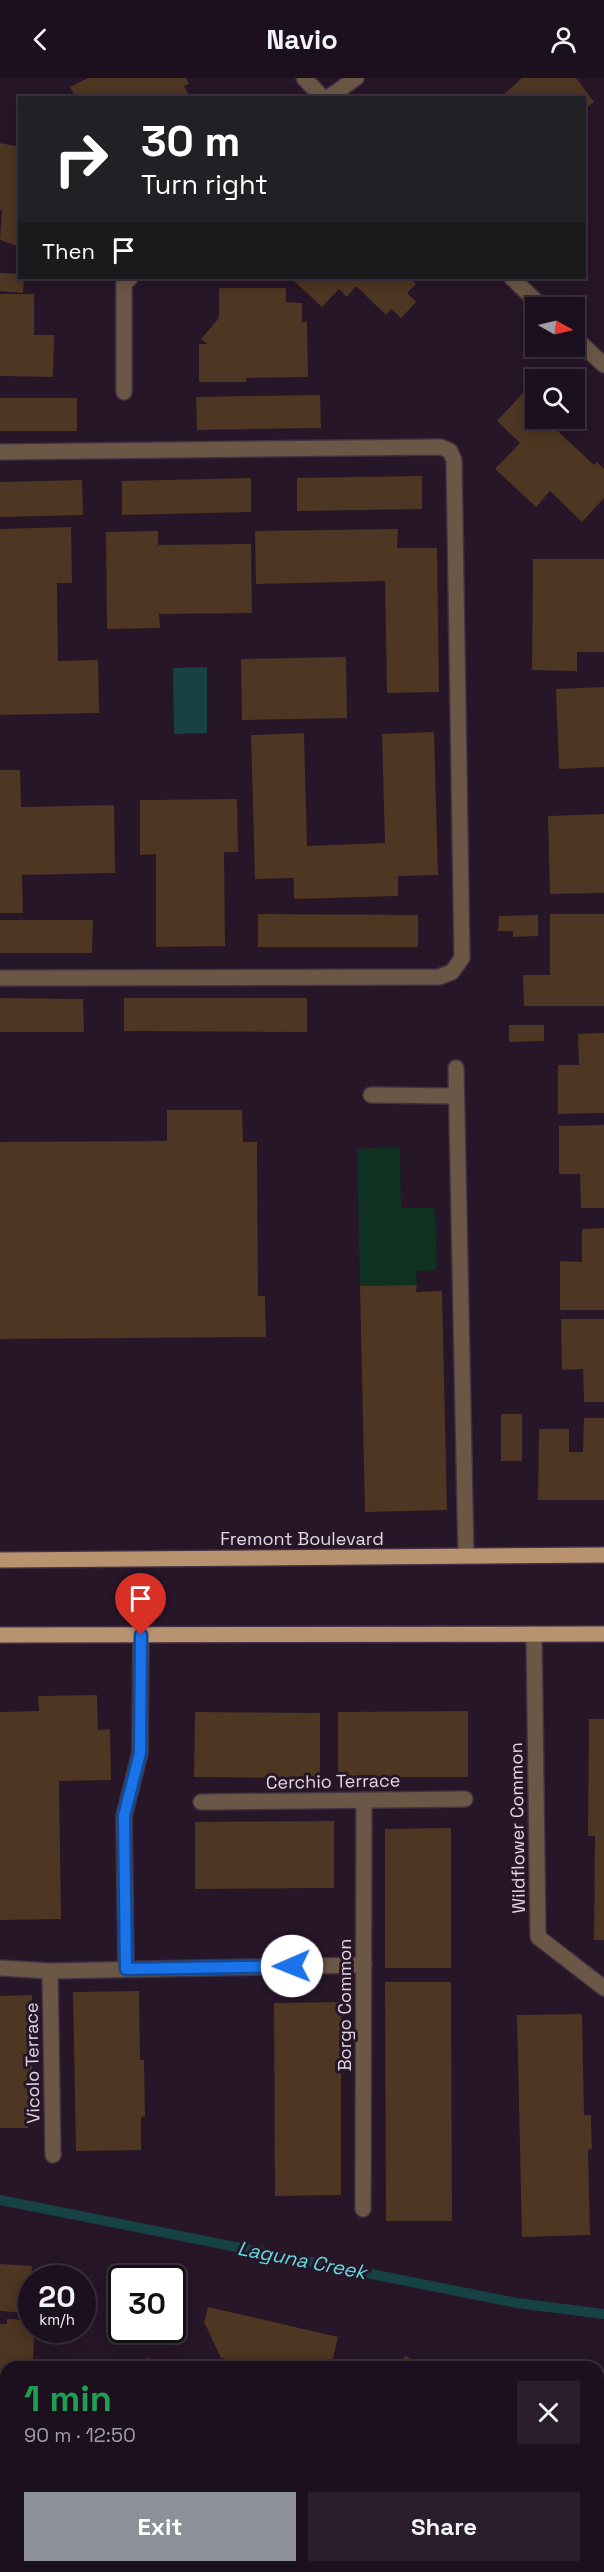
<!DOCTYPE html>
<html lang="en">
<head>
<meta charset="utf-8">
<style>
	:root { --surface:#1d101e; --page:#2a1e2b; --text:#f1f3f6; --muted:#a09da4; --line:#3b303c; --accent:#8c9099 }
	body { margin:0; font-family:"Space Grotesk",sans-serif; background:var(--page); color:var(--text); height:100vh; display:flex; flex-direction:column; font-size:22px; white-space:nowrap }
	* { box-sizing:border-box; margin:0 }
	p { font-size:20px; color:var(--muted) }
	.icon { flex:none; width:33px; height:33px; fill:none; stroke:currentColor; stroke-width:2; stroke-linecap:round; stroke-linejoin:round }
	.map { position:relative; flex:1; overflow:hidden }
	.details { position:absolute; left:0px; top:2283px; width:604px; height:212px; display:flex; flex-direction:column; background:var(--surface); border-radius:18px 18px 0 0; box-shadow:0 3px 15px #0003,0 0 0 2px var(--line) }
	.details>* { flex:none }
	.guide { position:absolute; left:18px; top:18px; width:568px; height:183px; border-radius:0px; box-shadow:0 3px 15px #0003,0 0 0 2px var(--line); background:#202124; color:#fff; overflow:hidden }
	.needle { width:39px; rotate:98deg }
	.buttons { position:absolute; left:525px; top:219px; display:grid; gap:12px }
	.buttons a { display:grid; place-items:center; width:60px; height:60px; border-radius:0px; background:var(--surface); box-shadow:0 3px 15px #0003,0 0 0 2px var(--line); font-size:30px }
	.speed { position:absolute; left:18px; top:2187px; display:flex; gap:12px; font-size:30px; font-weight:700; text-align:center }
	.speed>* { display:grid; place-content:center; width:78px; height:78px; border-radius:50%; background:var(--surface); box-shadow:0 3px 15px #0003,0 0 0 2px var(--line); line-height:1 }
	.speed small { font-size:15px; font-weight:400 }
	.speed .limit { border:3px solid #111; border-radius:9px; background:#fff; color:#111 }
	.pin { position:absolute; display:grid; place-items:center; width:51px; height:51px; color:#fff; margin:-62px -26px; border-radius:50% 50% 50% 0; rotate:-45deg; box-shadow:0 0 6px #0007 }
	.pin .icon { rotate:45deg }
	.me { position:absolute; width:66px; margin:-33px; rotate:269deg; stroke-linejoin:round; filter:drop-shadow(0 0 4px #0008) }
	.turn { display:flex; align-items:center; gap:21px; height:126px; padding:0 24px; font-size:27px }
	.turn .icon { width:78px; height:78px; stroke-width:2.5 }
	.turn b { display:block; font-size:42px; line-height:51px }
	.then { display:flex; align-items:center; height:57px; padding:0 24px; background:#0003; gap:12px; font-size:22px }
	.round { display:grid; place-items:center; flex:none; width:63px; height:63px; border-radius:0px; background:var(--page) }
	.headline { display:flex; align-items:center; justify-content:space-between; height:102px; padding:0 24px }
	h1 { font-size:36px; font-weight:700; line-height:45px; color:#1e9e55 }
	.primary-button { display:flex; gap:12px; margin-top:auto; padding:12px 24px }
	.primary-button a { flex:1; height:69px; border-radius:0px; background:var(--accent); color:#fff; font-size:24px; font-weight:700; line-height:69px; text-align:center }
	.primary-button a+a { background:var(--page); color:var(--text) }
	header { display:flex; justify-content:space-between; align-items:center; height:78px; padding:0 24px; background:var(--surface); font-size:27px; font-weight:700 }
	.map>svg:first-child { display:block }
	.green { fill:#0f3121 }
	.water { fill:#164244 }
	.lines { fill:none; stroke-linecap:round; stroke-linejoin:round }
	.stream { stroke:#164244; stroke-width:10 }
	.building { fill:#4d3622 }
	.minor-casing { stroke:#413042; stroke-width:18 }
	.major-casing { stroke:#413042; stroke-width:18 }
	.minor { stroke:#6a5746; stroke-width:15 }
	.major { stroke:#b9926f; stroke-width:15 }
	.route-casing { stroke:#114b97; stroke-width:15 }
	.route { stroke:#1a73e8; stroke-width:10 }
	.labels { text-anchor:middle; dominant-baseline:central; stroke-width:6; stroke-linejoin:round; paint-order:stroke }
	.street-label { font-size:18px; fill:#e3d6e3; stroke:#271528 }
	.water-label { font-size:20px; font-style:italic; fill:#62dce3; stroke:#271528 }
</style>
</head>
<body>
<header><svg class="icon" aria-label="back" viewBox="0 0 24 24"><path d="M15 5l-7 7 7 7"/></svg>Navio<svg class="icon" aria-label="person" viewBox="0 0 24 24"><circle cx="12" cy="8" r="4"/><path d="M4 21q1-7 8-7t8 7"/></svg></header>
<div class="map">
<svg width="604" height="2494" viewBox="0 0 604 2494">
	<rect width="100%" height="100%" fill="#271528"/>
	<path class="green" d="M400 1069 401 1130H435L437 1192 416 1193 417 1207 360 1208 357 1071Z"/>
	<path class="water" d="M207 589V655L174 656 173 590Z"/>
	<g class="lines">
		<path class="stream" d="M0 2122 517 2225 604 2236"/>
	</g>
	<g class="building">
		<path d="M88 0H186L189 6 184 8 190 20H76L70 9Z"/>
		<path d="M522 0H576L594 24 585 31V20H500Z"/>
		<path d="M0 65 20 69V169L0 162 2 132H0Z"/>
		<path d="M0 195 20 196V200H24L23 215 0 213Z"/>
		<path d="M291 200H409L416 206 407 215 416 224 401 240 391 231 386 237 356 208 347 219 339 211 322 229Z"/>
		<path d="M219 210H286V224L302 225V244H307L308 299 246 300V304H199V266H207L201 261 219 240Z"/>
		<path d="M0 216H34V257H54L53 299 0 298Z"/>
		<path d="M524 314 536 324V340H553L549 345 594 387 597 384 604 391V420L582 444 550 413 536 429 495 391 520 365 497 343Z"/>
		<path d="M320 317 321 350 197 352 196 319Z"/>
		<rect x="0" y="320" width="77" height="33"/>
		<path d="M422 398V431L297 433V400Z"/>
		<path d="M251 400V434L122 437V403Z"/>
		<path d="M82 402 83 437 0 439V404Z"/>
		<path d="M71 449 72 505H57L58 583 98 582 99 635 0 637V451Z"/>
		<path d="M398 451 397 470H437L439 614 387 615 385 503 256 506 255 453Z"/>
		<path d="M158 453V467L251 466 252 535 159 536 160 550 107 551 106 454Z"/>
		<path d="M533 481H604V574H577V593L532 592Z"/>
		<path d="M346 579 347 640 242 642 241 581Z"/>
		<path d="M604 609V689L559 691 556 611Z"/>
		<path d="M434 654 438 797 398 798V818L294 821V800L255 801 251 657 304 655 307 768 385 765 382 656Z"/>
		<path d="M0 692H20L21 729 114 727 115 795 22 797 23 835H0Z"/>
		<path d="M237 721 238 774H224L225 868 156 869V776L140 777V722Z"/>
		<path d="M604 736V815L550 816 548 738Z"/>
		<path d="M258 836 418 837V869H258Z"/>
		<path d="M550 836H604V928H524L523 897H550Z"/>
		<path d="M538 837V858L513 859V853H498L499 838Z"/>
		<path d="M0 842H93L92 875H0Z"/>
		<path d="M0 920 83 921 84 954H0Z"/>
		<path d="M124 920H307V954L124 953Z"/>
		<path d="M509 947H544V963L509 964Z"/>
		<path d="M604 955V1035L558 1036V987H579L578 956Z"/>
		<path d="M167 1032H242L243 1064H257L258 1218H265L266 1259 0 1261V1064L167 1063Z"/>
		<path d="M604 1047V1130H581L580 1096H559V1048Z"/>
		<path d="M604 1150V1232H560V1183L582 1184V1151Z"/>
		<path d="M417 1207 416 1214 442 1213 447 1432 365 1434 360 1208Z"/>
		<path d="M561 1241H604V1324H584L583 1291 562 1292Z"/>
		<rect x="501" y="1336" width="21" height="47"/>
		<path d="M584 1340H604V1422H538L539 1351H569V1374H583Z"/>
		<path d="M97 1617 98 1652 110 1651 111 1702 59 1703 61 1841 0 1842V1634L39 1633 38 1618Z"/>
		<path d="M468 1633V1699H338V1634Z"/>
		<path d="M195 1634 320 1635V1700L194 1699Z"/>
		<path d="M589 1641H604V1862H594L595 1758H588Z"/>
		<path d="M334 1743V1810L195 1811V1744Z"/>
		<path d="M451 1750V1890H385V1751Z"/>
		<path d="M385 1904H451L452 2143H386Z"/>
		<path d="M139 1913 140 1982H144L145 2038 141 2039V2072L76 2073 73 1914Z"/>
		<path d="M32 1917 31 1942H28V1951H32V2002H28L27 2012H32L31 2036H28V2050H0V1918Z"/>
		<path d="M341 1924V2117L275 2118 274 1925Z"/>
		<path d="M582 1936 584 2037H591V2047L592 2071 588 2072 590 2157 522 2159 517 1937Z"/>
		<path d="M0 2186 32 2188 29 2235 0 2233Z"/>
		<path d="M208 2229 338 2259 331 2289H241L242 2284 221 2280 204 2244Z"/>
		<path d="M7 2241 32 2242V2252H34L33 2289H6V2317H0V2246H7Z"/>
		<path d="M406 2278 425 2289H382L392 2281 396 2286Z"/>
		<path d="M148 2279 155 2289H134Z"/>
		<rect x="0" y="2329" width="6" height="72"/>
		<path d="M604 2367V2439L598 2441V2370Z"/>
		<rect x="0" y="2436" width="6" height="48"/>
		<rect x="142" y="2488" width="16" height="6"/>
		<rect x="353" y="2488" width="111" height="6"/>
		<path d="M519 2488H585L575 2494H522Z"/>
	</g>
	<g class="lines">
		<defs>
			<g id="minor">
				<path d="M304 0 323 20"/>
				<path d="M328 20 356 0"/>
				<path d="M512 200 543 230"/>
				<path d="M574 259 604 287"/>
				<path d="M124 314V205L130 200"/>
				<path d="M0 374 441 369 450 373 454 382 462 880 452 894 439 899 0 900"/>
				<path d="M456 990 466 1478"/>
				<path d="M371 1017 456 1018"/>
				<path d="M534 1556 538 1859 604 1910"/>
				<path d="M201 1724 465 1721"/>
				<path d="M0 1890 50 1893 364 1887"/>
				<path d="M126 1891 124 1738 140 1675 141 1557"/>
				<path d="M50 1893 53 2077"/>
				<path d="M363 2131 364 1722"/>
				<path d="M270 2488V2494"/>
			</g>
			<g id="major">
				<path d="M0 1482 604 1477"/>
				<path d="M0 1557 604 1556"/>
			</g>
		</defs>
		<use href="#minor" class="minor-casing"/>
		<use href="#major" class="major-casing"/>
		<use href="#minor" class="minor"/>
		<use href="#major" class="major"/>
	</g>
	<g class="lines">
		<defs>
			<path id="route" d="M141 1557 140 1675 124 1738 126 1891 292 1888"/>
		</defs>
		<use href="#route" class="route-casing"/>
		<use href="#route" class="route"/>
	</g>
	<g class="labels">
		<g class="street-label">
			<text x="302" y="1460">Fremont Boulevard</text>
			<text transform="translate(333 1703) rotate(-1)">Cerchio Terrace</text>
			<text transform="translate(517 1750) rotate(-91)">Wildflower Common</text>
			<text transform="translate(344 1927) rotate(-90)">Borgo Common</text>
			<text transform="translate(32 1985) rotate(-91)">Vicolo Terrace</text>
		</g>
		<g class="water-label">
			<text transform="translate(302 2182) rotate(11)">Laguna Creek</text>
		</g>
	</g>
</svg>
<div class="buttons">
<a><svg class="needle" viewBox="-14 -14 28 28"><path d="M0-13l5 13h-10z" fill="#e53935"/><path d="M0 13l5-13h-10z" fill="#a09da4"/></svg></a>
<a><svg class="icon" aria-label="search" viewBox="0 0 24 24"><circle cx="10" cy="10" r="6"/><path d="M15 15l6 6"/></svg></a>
</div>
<div class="speed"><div>20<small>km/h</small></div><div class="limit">30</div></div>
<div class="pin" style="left:141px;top:1557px;background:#d93025"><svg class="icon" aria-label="arrive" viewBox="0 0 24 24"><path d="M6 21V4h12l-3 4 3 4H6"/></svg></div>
<svg class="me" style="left:292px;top:1888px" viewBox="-20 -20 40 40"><circle r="19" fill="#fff"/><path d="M0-13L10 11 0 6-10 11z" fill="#1a73e8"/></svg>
<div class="guide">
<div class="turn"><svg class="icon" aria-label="right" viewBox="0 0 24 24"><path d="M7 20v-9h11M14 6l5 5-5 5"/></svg><div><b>30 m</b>Turn right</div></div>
<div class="then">Then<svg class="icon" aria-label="arrive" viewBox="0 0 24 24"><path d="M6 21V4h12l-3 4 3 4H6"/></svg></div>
</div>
<section class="details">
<div class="headline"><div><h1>1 min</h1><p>90 m · 12:50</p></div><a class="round"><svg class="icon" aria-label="close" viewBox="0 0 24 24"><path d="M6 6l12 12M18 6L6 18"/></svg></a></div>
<div class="primary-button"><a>Exit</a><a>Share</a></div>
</section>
</div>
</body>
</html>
